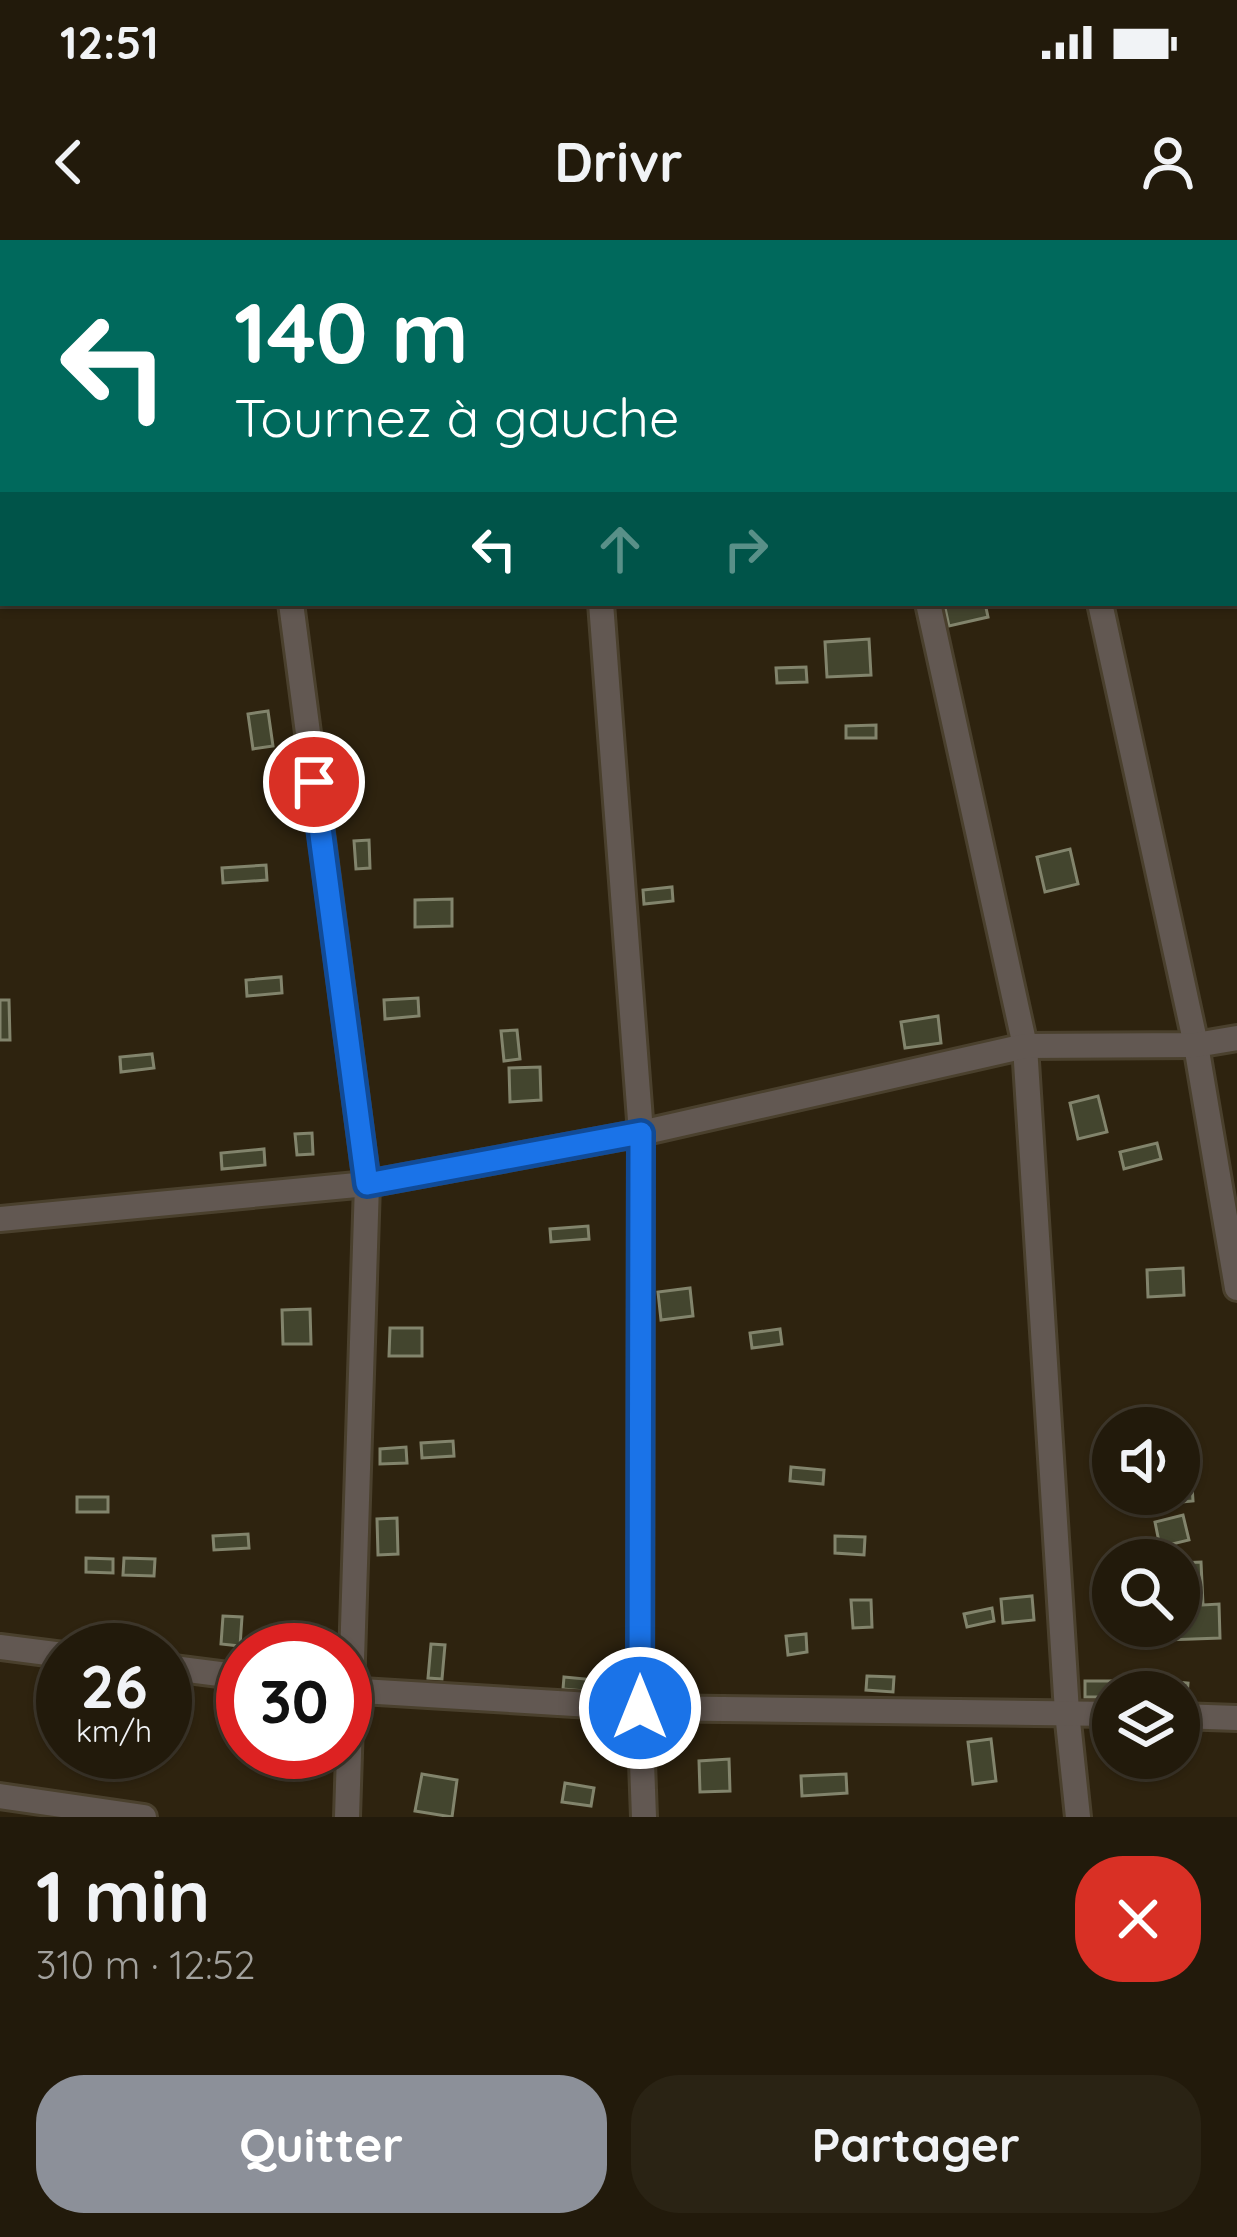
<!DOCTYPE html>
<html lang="fr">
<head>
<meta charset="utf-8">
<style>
	:root { --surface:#221a0b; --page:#2a2314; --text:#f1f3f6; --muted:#a2a19d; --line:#3f382c; --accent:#8c9099 }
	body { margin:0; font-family:Quicksand,sans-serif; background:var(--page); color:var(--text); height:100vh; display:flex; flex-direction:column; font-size:45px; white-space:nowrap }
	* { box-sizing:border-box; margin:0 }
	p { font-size:39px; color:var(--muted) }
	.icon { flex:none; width:66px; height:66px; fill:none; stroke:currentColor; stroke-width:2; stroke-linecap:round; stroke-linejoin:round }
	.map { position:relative; height:1577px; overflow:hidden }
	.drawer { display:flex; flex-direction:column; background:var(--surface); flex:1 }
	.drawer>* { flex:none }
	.banner { position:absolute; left:0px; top:0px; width:1239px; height:366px; box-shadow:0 3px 9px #0004,0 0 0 3px var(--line); background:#00695c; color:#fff; overflow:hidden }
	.controls { position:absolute; left:1092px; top:1167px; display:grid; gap:24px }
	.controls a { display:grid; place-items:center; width:108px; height:108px; border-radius:50%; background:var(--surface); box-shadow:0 3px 9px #0004,0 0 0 3px var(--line); font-size:60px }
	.speed { position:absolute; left:36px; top:1383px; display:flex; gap:24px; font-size:60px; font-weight:700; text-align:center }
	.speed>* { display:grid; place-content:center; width:156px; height:156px; border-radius:50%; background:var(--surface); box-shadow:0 3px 9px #0004,0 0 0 3px var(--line); line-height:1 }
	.speed small { font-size:30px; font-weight:400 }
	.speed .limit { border:18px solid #d22; background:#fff; color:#111 }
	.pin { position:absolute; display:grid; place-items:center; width:102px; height:102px; color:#fff; margin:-51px; border:6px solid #fff; border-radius:50%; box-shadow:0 3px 12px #0007 }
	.me { position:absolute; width:132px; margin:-66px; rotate:0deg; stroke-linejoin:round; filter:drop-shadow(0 0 9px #0008) }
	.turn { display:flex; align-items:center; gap:42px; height:252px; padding:0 36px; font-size:54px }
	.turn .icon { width:156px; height:156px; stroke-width:2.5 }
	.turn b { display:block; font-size:84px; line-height:102px }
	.lanes { display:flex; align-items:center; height:114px; padding:0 36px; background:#0003; justify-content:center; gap:60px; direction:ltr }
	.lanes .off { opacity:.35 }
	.round { display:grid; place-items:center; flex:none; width:126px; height:126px; border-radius:48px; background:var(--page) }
	.overview { display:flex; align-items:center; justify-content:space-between; height:204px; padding:0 36px }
	h1 { font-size:72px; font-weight:700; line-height:90px }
	.button { display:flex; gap:24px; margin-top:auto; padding:24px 36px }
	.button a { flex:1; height:138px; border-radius:48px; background:var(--accent); color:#fff; font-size:48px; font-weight:700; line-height:138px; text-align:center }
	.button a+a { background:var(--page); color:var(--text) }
	.status { display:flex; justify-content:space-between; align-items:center; height:84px; padding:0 60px; background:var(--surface); direction:ltr }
	.status svg { height:33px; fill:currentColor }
	header { display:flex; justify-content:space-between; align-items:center; height:156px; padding:0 36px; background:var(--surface); font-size:54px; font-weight:700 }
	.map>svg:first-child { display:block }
	.building { fill:#43452e; stroke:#82846c; stroke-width:3 }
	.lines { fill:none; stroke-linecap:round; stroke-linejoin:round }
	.minor-casing { stroke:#4a402d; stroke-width:30 }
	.secondary-casing { stroke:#4a402d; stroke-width:36 }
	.minor { stroke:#625852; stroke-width:24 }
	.secondary { stroke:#84746b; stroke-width:30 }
	.route-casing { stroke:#114b97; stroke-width:30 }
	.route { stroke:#1a73e8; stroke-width:21 }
</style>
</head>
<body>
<div class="status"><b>12:51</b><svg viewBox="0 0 49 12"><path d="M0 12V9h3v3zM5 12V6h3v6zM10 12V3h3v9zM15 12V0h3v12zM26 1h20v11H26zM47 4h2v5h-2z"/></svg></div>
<header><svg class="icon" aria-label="back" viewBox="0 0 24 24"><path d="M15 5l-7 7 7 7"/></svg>Drivr<svg class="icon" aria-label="person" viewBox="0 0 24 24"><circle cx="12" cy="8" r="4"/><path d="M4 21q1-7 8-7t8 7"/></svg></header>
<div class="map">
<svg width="1237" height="1577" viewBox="0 0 1237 1577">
	<rect width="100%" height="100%" fill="#2e230f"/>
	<g class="building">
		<path d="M944 363H985L988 377 949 386Z"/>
		<path d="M869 399 871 435 827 437 825 402Z"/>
		<path d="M806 427 807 442 777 443 776 428Z"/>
		<path d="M268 471 273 506 253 509 248 474Z"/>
		<path d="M876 485V498H846V486Z"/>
		<path d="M369 600 370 628 356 629 354 601Z"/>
		<path d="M1070 609 1078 644 1045 652 1037 617Z"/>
		<path d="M266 625 267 640 223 643 222 628Z"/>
		<path d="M672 647 673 661 644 664 643 650Z"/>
		<path d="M452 659V686L415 687V660Z"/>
		<path d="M281 737 282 753 247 756 246 740Z"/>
		<path d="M418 758 419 776 385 779 384 760Z"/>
		<path d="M0 760H9L10 800H0Z"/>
		<path d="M938 776 941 803 905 808 901 782Z"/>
		<path d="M517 790 520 819 504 821 501 791Z"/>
		<path d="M152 814 154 828 121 832 120 817Z"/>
		<path d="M540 827 541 860 510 862 509 828Z"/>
		<path d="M1098 856 1107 892 1078 899 1070 863Z"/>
		<path d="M312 893 313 914 297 915 295 894Z"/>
		<path d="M1157 903 1161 919 1124 929 1120 912Z"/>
		<path d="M264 909 265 925 222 929 221 913Z"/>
		<path d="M588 986 589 999 551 1002 550 989Z"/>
		<path d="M1183 1028 1184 1055 1148 1057 1147 1030Z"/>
		<path d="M690 1048 693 1076 661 1080 658 1052Z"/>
		<path d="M310 1069 311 1104H283L282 1070Z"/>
		<path d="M390 1088H422V1116H389Z"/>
		<path d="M780 1089 782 1104 752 1108 750 1093Z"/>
		<path d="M453 1201 454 1216 422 1218 421 1203Z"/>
		<path d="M406 1207 407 1223 380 1224V1209Z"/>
		<path d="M791 1227 824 1230 823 1244 790 1241Z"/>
		<path d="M1192 1245 1193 1261 1150 1265 1149 1254H1179V1246Z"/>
		<rect x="77" y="1257" width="31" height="15"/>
		<path d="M1183 1275 1189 1300 1160 1307 1155 1282Z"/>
		<path d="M397 1278 398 1314 378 1315 377 1279Z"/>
		<path d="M248 1294 249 1308 214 1310 213 1296Z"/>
		<path d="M835 1296 865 1297 864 1315 835 1313Z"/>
		<path d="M86 1318 113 1319V1333L86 1332Z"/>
		<path d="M124 1318 155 1319 154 1336 123 1335Z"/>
		<path d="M1201 1322 1203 1365 1219 1364 1220 1398 1166 1400 1165 1386H1179V1323Z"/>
		<path d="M1032 1356 1034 1380 1003 1383 1001 1359Z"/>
		<path d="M851 1360H871L872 1387 853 1388Z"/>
		<path d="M992 1368 994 1381 967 1387 964 1374Z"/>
		<path d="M223 1376 242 1377 240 1406 221 1404Z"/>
		<path d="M96 1385 125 1391 122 1404 94 1398Z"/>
		<path d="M806 1394 807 1412 788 1415 786 1396Z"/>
		<path d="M431 1404 445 1405 442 1439 428 1438Z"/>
		<path d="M867 1436 894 1437 893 1452 866 1450Z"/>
		<path d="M564 1437 596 1440 595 1452 563 1449Z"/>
		<path d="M1156 1440 1188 1443 1187 1456H1179V1452H1155Z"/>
		<path d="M1085 1441H1115L1113 1457H1085Z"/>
		<path d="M991 1499 996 1541 973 1544 968 1502Z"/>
		<path d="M729 1519 730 1551 700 1552 699 1521Z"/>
		<path d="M422 1534 457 1540 452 1577 415 1571Z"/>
		<path d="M846 1534 847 1553 802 1556 801 1536Z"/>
		<path d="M565 1543 594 1548 591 1566 562 1562Z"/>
	</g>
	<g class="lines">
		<defs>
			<g id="minor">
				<path d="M584 0V3"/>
				<path d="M1021 0 1022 3"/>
				<path d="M291 363 367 944 347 1577"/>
				<path d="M601 363 641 893 640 1468 644 1577"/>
				<path d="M928 363 1025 806 1067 1472 1078 1577"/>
				<path d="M1100 363 1196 805 1237 1048"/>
				<path d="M0 979 367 944 641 893 1025 806 1196 805 1237 798"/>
				<path d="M0 1407 63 1415"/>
				<path d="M165 1427 243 1437"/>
				<path d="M345 1450 640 1468 1113 1474"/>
				<path d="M1179 1476 1237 1478"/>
				<path d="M0 1556 144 1577"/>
			</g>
			<g id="secondary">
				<path d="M1182 0 1184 3"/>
				<path d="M1236 85 1237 87"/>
			</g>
		</defs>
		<use href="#minor" class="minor-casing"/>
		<use href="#secondary" class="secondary-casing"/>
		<use href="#minor" class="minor"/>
		<use href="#secondary" class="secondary"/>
	</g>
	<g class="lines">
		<defs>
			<path id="route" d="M314 542 367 944 641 893 640 1468"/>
		</defs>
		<use href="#route" class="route-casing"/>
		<use href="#route" class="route"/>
	</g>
</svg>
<div class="controls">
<a><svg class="icon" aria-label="sound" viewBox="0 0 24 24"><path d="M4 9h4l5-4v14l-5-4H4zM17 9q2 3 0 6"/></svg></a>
<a><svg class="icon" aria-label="search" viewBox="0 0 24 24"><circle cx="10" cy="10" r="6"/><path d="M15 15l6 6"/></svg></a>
<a><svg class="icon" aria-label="layers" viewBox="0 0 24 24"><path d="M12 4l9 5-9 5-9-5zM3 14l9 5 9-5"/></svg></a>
</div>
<div class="speed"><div>26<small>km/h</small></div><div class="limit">30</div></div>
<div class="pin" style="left:314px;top:542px;background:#d93025"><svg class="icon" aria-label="arrive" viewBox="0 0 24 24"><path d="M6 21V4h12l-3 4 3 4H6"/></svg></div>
<svg class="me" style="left:640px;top:1468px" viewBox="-20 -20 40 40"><circle r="17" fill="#1a73e8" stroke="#fff" stroke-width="3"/><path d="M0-11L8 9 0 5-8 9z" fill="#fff"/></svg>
<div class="banner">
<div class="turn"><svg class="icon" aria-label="left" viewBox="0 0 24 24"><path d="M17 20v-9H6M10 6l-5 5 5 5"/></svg><div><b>140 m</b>Tournez à gauche</div></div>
<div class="lanes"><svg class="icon" aria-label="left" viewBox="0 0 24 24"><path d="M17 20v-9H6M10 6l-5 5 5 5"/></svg><svg class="icon off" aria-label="ahead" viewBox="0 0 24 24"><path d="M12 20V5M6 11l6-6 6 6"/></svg><svg class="icon off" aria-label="right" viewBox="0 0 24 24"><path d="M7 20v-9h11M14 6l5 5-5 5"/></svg></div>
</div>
</div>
<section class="drawer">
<div class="overview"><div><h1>1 min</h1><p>310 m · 12:52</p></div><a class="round" style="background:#d93025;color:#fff"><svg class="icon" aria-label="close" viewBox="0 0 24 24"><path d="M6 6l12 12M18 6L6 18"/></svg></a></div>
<div class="button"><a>Quitter</a><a>Partager</a></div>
</section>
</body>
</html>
